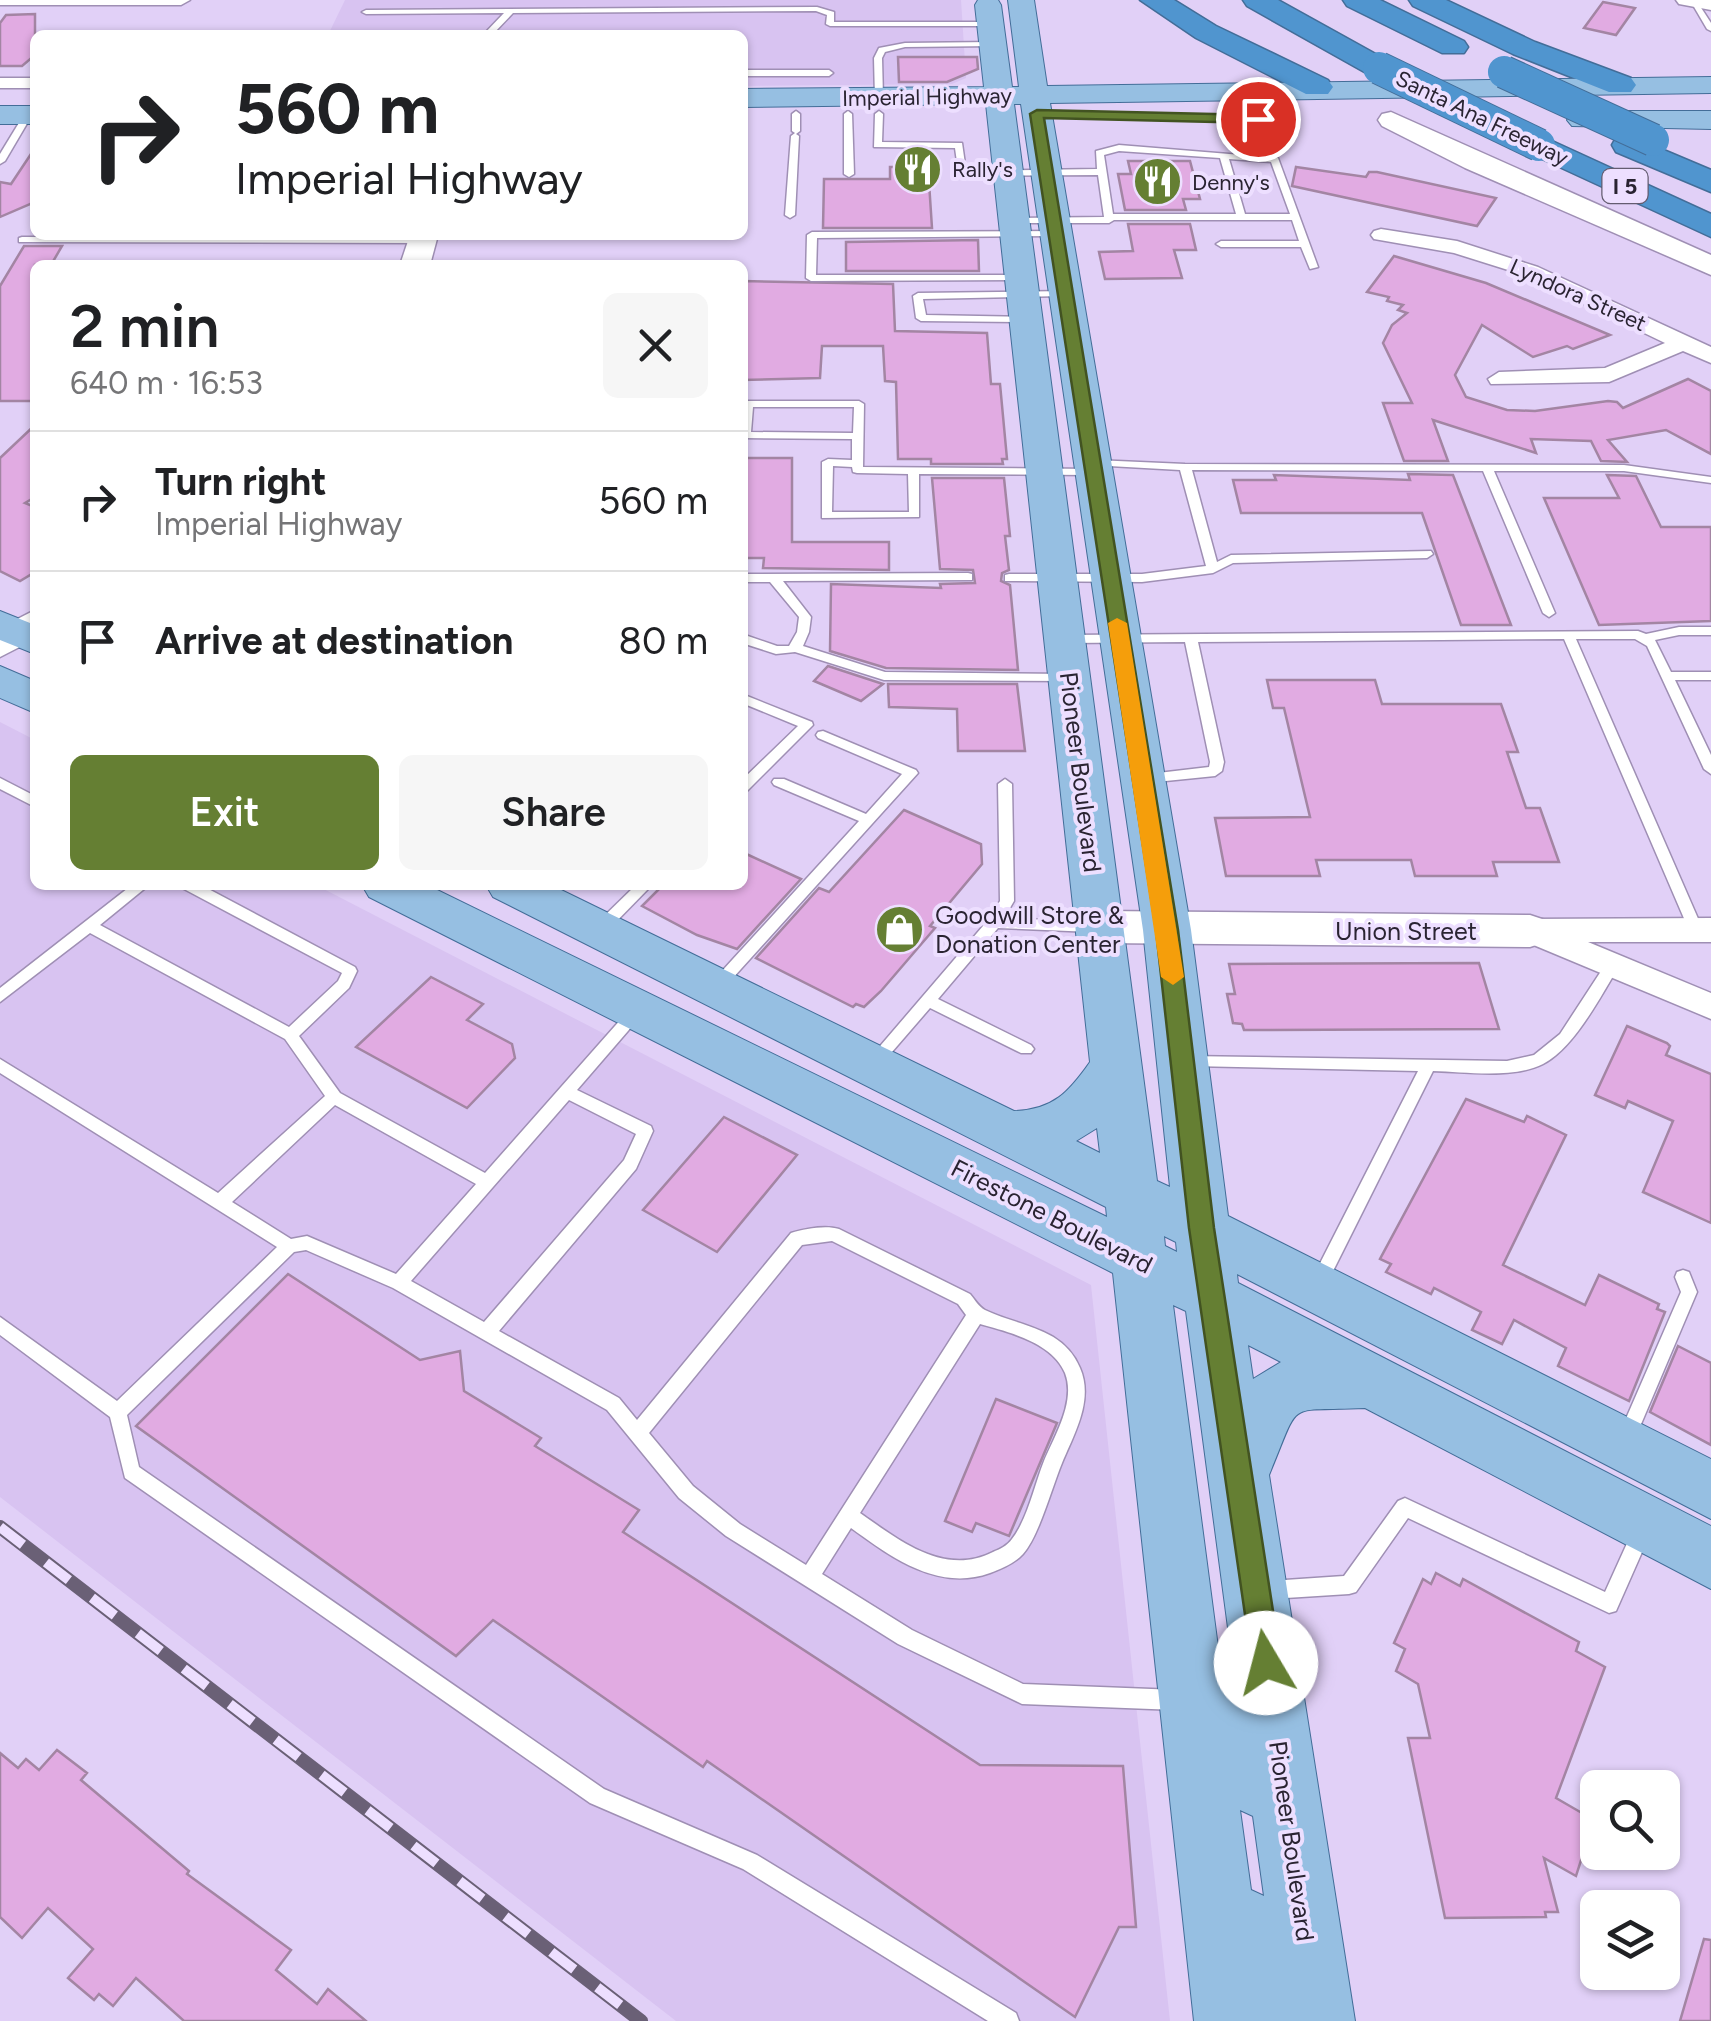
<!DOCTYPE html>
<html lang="en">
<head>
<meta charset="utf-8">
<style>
	:root { --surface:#fff; --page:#f6f6f6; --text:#202124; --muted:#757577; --line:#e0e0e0; --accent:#657f33 }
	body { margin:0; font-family:Figtree,sans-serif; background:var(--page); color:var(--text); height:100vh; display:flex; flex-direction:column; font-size:38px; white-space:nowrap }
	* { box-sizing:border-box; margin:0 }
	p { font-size:32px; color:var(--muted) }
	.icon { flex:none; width:55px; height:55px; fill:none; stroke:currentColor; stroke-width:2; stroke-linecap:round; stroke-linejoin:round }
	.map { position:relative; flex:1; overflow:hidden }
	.panel { position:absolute; left:30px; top:260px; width:718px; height:630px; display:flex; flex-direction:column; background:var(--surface); border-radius:15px; box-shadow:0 2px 8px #0004 }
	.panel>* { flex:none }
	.guide { position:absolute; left:30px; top:30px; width:718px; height:210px; border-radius:15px; box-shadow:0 2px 8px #0004; background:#fff; color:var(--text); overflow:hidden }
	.fabs { position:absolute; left:1580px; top:1770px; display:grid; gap:20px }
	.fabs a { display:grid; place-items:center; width:100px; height:100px; border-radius:15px; background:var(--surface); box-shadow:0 2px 8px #0004; font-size:50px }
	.pin { position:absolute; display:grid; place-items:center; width:85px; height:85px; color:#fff; margin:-42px; border:5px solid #fff; border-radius:50%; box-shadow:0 2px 10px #0007 }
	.me { position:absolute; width:110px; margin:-55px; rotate:352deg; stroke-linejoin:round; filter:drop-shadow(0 0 8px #0008) }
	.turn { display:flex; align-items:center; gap:35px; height:210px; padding:0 40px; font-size:45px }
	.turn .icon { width:130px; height:130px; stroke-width:2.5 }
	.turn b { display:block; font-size:70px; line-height:85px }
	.round { display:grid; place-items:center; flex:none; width:105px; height:105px; border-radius:15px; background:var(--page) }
	.summary { display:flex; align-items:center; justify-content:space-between; height:170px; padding:0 40px }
	h1 { font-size:60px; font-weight:600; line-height:75px }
	.button { display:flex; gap:20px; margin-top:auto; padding:20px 40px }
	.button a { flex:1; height:115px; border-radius:15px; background:var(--accent); color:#fff; font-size:40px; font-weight:600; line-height:115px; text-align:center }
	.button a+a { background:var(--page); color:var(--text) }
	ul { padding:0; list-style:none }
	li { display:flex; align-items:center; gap:30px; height:140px; padding:0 40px; border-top:2px solid var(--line) }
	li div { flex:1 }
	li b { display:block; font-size:38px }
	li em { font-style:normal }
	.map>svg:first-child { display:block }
	.built { fill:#d8c3f1 }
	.building { fill:#e1abe2; stroke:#a385a3; stroke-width:2.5 }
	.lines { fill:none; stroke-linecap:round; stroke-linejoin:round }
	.lane-casing { stroke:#9f8fb4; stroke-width:3 }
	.street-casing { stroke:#9f8fb4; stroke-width:3 }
	.secondary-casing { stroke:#9f8fb4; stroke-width:3 }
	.primary-casing { stroke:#436d98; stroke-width:2 }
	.highway-casing { stroke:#436d98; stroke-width:3 }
	.lane { fill:#fff; fill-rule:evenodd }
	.street { fill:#fff; fill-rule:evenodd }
	.secondary { fill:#fff; fill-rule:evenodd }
	.primary { fill:#96bfe2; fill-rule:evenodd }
	.highway { fill:#5095cf; fill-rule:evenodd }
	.rail-casing { stroke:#6a6076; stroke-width:14 }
	.rail { stroke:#eddfff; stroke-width:10; stroke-dasharray:29; stroke-linecap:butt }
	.highway-bridge-casing { stroke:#436d98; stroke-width:34; stroke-linecap:butt }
	.highway-bridge { stroke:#5095cf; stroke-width:32 }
	.route { fill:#657f33; stroke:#425321; stroke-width:2.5 }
	.slow { fill:#f59e0b }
	.labels { text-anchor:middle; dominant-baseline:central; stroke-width:8; stroke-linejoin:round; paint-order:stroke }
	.far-street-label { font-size:22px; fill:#2a2432; stroke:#eddfff }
	.far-poi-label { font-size:22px; fill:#2a2432; stroke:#eddfff; text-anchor:start }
	.shield { fill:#eddfff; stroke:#645c70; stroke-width:2.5 }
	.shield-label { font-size:22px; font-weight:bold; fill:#2a2432 }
	.street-label { font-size:25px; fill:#2a2432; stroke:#eddfff }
	.poi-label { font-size:25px; fill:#2a2432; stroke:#eddfff; text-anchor:start }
</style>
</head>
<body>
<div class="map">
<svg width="1711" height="2021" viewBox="0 0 1711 2021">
	<rect width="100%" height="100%" fill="#e1d0f7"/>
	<g class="built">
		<path d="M345 0H961L966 78 952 84 743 86 742 35H328Z"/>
		<path d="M0 722 35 740V885H316L1091 1285 1170 2021H676L0 1497Z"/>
	</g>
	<g class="building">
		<path d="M1603 2 1635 8 1616 35 1584 28Z"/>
		<path d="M35 14V55L22 66H0V23L6 15Z"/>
		<path d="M898 57H977L978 69 947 82H899Z"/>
		<path d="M35 148V202L0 217V182L11 184Z"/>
		<path d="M1128 161H1190L1200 199H1183L1186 210H1125L1118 174H1131Z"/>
		<path d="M890 167H928L932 228H823L824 179H890Z"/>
		<path d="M1296 167 1366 177 1369 172H1377L1496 198 1477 226 1292 186Z"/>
		<path d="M1128 224H1190L1196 250H1174L1182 278 1105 279 1099 252 1133 251Z"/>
		<path d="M978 240 979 271H846V242Z"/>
		<path d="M24 246H62L51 265H35V401H0V286Z"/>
		<path d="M1394 256 1486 283 1610 335 1573 349 1567 346 1533 357 1482 325 1455 375 1466 397 1507 410 1535 411 1608 401 1617 402 1623 408 1688 379 1711 391V454L1666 430 1608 440 1627 462 1601 461 1591 441 1531 439 1536 453 1433 420 1448 461H1404L1383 403H1412L1383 343 1392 325 1407 313 1398 310 1403 305 1387 301 1389 297 1367 292Z"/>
		<path d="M742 281 893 284 895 331 987 333 991 384H1000L1007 459H1002L1003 464H931V459H898L896 382 885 381 883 346H822L820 378 742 380Z"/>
		<path d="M35 425V497L25 503 35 507V572L20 581 0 571V458Z"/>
		<path d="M742 458H792V542H889V570L763 568 764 558H742Z"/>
		<path d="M1408 474 1453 475 1511 625H1461L1422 513H1241L1233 480H1276L1274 475 1410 480Z"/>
		<path d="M1607 475 1636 476 1661 527H1711V621L1599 625 1544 498H1619Z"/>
		<path d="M932 478H1004L1010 536H1005L1009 570 1002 573 1001 581 1010 585 1018 670 886 668 830 651 831 584 941 588 940 584 975 583 973 570 940 569Z"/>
		<path d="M828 666 883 684 861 701 814 681Z"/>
		<path d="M1267 680H1375L1382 704H1501L1518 752H1507L1526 808H1540L1559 862H1493L1497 876H1415L1411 860H1316L1320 876H1226L1215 818 1310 817 1284 708H1273Z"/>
		<path d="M888 684H1017L1025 751H958L957 709 889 707Z"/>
		<path d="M904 810 981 844 982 864 930 926 935 928 881 991 864 1007 856 1004 853 1007 756 958 819 888 829 892Z"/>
		<path d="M742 852 801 879 737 949 697 935 642 906 663 885H742Z"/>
		<path d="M1479 963 1499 1029 1244 1030 1242 1024 1233 1023 1227 994H1235L1229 964Z"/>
		<path d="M431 977 483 1004 467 1020 512 1044 515 1058 467 1108 356 1047Z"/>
		<path d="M1627 1026 1667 1043 1670 1046 1666 1055 1711 1074V1223L1643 1192 1673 1121 1628 1101 1625 1108 1595 1095Z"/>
		<path d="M1466 1099 1524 1122 1527 1116 1566 1135 1503 1265 1585 1305 1599 1275 1659 1304 1657 1309 1665 1312 1629 1401 1558 1366 1566 1348 1514 1320 1502 1344 1472 1330 1481 1312 1434 1288 1431 1294 1386 1272 1391 1264 1380 1259Z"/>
		<path d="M724 1117 797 1155 717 1252 643 1210Z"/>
		<path d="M288 1274 420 1360 460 1351 464 1391 541 1438 535 1446 639 1510 623 1532 980 1765 1123 1766 1136 1927H1119L1075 2017 707 1761 703 1767 493 1620 456 1656 136 1426Z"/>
		<path d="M1678 1346 1711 1363V1445L1650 1412Z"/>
		<path d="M996 1399 1057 1423 1009 1536 976 1523 972 1532 945 1521Z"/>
		<path d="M1436 1573 1460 1586 1463 1579 1579 1642 1576 1651 1605 1667 1556 1798 1594 1820 1576 1876 1544 1858 1558 1912H1545L1546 1917 1445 1918 1408 1738H1430L1418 1684 1396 1671 1405 1649 1394 1643 1423 1579 1431 1584Z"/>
		<path d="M57 1750 87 1773 81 1780 189 1871 187 1874 291 1950 276 1970 317 2004 328 1989 366 2021H184L136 1978 113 2006 99 1994 94 2000 68 1978 93 1949 48 1908 22 1938 0 1917V1753L18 1768 26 1759 39 1770Z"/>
		<path d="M1704 1939 1711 1940V2021H1680Z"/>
	</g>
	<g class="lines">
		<defs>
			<g id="lane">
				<path d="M1690 0H1696L1711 23V31L1707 29Z"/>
				<path d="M817 7 834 12V22H990L994 24 990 26H830L826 24 827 15 816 11 513 13 492 35H483L504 13 366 14 362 12 366 10Z"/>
				<path d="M992 42 996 44 995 46 905 47 885 52 882 58 883 98 879 101 875 98 874 58 879 48 905 43Z"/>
				<path d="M742 70H829L833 73 829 76H742Z"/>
				<path d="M796 111 800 114V131L796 134 799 136 795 215 790 218 785 215 791 136 795 133 792 131V114Z"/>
				<path d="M848 111 852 114 854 174 849 177 844 174V114Z"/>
				<path d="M879 111 883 114 882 142 962 143 966 171 1097 169 1096 151 1119 145 1278 158 1318 267 1310 269 1301 247H1221L1216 244 1221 241H1299L1292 220H1114L1109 223H1010V219L1013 218 1104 217 1098 175 959 176 955 148 874 147 875 114ZM1119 151 1220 158 1236 214H1113L1104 155ZM1229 159 1271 162 1290 214H1245Z"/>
				<path d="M25 113 32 115 5 161 0 164V154Z"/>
				<path d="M1057 231 1059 233 1054 236 817 238 816 275H1023L1025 277 1020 280 811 281 806 278 807 235 812 232Z"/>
				<path d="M22 237H422L427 240 422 243 19 242V238Z"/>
				<path d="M1067 291V295L1063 296 923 299 926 315 1029 317V321L1025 322 921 321 916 318 913 296 918 293Z"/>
				<path d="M859 401 864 404 863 467 1093 469 1099 472 1093 475 919 474V517L822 518V462L828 459 852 460V439L742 438 743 404 748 401ZM753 407H854L853 433 751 432ZM833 466 852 467 853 472 857 473 908 474 909 512H832Z"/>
				<path d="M1095 460 1185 464 1624 465 1711 477V483L1624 471H1494L1555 613 1549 617 1543 613 1483 471 1192 470 1217 562 1231 555 1431 551 1433 554 1427 558 1233 563 1213 573 1142 582 1005 581V575L1009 574H1142L1206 566 1180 470 1091 465 1089 463Z"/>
				<path d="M968 573 972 574V580L783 581 811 617 809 632 803 646 885 672 1068 674 1074 678 1072 681 884 680 795 652 776 654 742 643V634L777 646H789L797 632 799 617 770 582H742V574Z"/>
				<path d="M1679 627H1711V635H1679L1655 640 1671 672H1711V680H1675L1711 755V774L1704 769 1647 646 1635 639H1576L1703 930 1696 935 1689 930 1564 639 1198 642 1224 762 1222 771 1215 776 1146 783 1139 778 1141 775 1209 767 1210 762 1185 642 1068 643 1062 639 1068 635 1638 631 1646 634Z"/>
				<path d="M742 694 812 722 813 725 747 791 742 792V780L798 726 742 703Z"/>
				<path d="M823 731 916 770 918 773 722 990H712L710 986 712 982 859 821 774 785 772 782 774 779H784L866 814 902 774 818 738 816 735 818 732Z"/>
				<path d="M0 778 35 796V807L0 789Z"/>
				<path d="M1005 779 1012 784 1014 901 1004 918 1092 922 1099 927 1092 932 998 928 938 999 1031 1045 1034 1049 1031 1053H1021L930 1008 879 1067H869L866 1063 869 1059 989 919 1000 901 998 784Z"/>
				<path d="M132 885H149L100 925 289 1027 338 981 342 973 184 889 182 885H201L355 967 357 971 349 988 299 1036 340 1093 485 1173 630 1009H640L643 1013 640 1017 577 1090 651 1126 653 1131 636 1169 499 1331 619 1398 637 1420 791 1233C805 1229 825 1225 839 1229L970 1294C975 1300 979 1307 985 1310 1020 1327 1063 1327 1080 1368 1094 1400 1074 1434 1062 1463 1052 1487 1039 1536 1023 1554 1015 1563 1001 1569 990 1573 938 1592 891 1557 851 1528L822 1574 912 1630 1023 1684 1177 1690 1184 1693 1187 1700 1184 1707 1177 1710 1022 1704 898 1644 726 1536 679 1498 607 1410 393 1288 306 1250 294 1252 127 1415 139 1467 604 1789 757 1855 1016 2013 1019 2021H988L743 1869 590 1803 125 1478 110 1417 0 1335V1317L117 1401 277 1247 0 1073V1059L218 1193 325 1096 285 1039 90 933 0 1002V988ZM569 1100 636 1134 624 1160 484 1322 411 1281ZM335 1105 476 1184 396 1274 307 1236 291 1239 232 1202ZM832 1241 958 1304 966 1315 806 1565 740 1524 693 1486 649 1433 802 1245ZM980 1324C1008 1332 1052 1342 1065 1373 1076 1401 1055 1435 1044 1461 1034 1486 1028 1518 1012 1539 1007 1546 1000 1549 993 1552 944 1577 899 1540 860 1513Z"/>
				<path d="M636 885H652L607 931H597L595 927 597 923Z"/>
				<path d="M1612 960 1619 966C1601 996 1574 1048 1543 1064 1514 1079 1465 1072 1433 1071L1324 1289 1318 1291 1312 1289 1310 1284 1312 1279 1418 1071 1191 1066 1186 1064 1183 1060 1186 1056 1507 1061 1534 1055 1560 1034 1607 962Z"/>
				<path d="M1683 1270 1689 1272 1697 1292 1633 1443 1627 1445 1621 1443 1618 1437 1681 1292 1675 1277 1677 1272Z"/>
				<path d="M1405 1498 1605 1592 1634 1528 1641 1525 1648 1528 1650 1534 1616 1611 1609 1613 1408 1518 1356 1592 1349 1594 1270 1599 1263 1597 1260 1590 1263 1583 1270 1581 1344 1576 1398 1501Z"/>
			</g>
			<g id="street">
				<path d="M0 0H190L181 5H0Z"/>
				<path d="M1676 0H1711V10L1679 4Z"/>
				<rect x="0" y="78" width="35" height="10"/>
				<path d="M1381 229 1457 241 1538 267 1711 347V363L1683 351 1609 382 1491 384 1488 379 1499 372 1605 368 1665 343 1524 275 1454 253 1374 239 1371 235 1374 231Z"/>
				<path d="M1711 918V942H1588L1711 993V1019L1519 939 1514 931 1519 923 1530 919Z"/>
			</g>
			<g id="secondary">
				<path d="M1391 112 1711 255V275L1465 168 1382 126 1378 120 1382 114Z"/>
				<path d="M410 235H438L430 265H400Z"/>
				<path d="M35 610V639L0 657V628Z"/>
				<path d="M1101 911 1530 915 1545 920 1552 931 1545 942 1530 947 1101 943 1086 938 1079 927 1086 916Z"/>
			</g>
			<g id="primary">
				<path d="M978 0H998L1001 5 1012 87H1019L1008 0H1034L1047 86 1711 77V93L1050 103 1191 930 1228 1216 1711 1459V1519L1237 1274 1238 1283 1711 1526V1589L1365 1408C1283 1412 1302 1397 1269 1475L1355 2021H1194L1113 1273 369 897 362 885H427L1107 1217 1106 1207 493 897 486 885H551L1014 1111C1053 1110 1069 1092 1090 1062L986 104 742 107V89L984 87 975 5ZM1014 104H1021L1143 930 1170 1187 1157 1181ZM1097 1128 1100 1153 1076 1141ZM1164 1236 1176 1242 1177 1252 1165 1246ZM1173 1305 1186 1311 1234 1673 1221 1670ZM1248 1345 1281 1362 1253 1379ZM1240 1810 1253 1816 1264 1896 1251 1890Z"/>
				<rect x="0" y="106" width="35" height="18"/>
				<path d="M1582 111H1711V129L1572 126 1567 120 1572 114Z"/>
				<path d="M0 611 35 625V654L0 640Z"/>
				<path d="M0 666 35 681V713L0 698Z"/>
			</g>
			<g id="highway">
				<path d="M1140 0H1174L1216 26 1328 80 1333 87 1328 94H1306L1196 38Z"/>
				<path d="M1243 0H1278L1390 62 1394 68 1390 74H1368L1247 6Z"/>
				<path d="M1343 0H1380L1464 41 1468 47 1464 53H1442L1347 6Z"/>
				<path d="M1409 0H1446L1535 42 1631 78 1636 85 1631 92H1609L1513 54 1413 6Z"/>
				<path d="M1539 135 1711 214V237L1527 152 1523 145 1527 138Z"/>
				<path d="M1628 135 1711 170V192L1616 152 1612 145 1616 138Z"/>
			</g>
		</defs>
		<use href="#lane" class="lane-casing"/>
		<use href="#street" class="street-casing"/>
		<use href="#secondary" class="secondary-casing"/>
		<use href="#primary" class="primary-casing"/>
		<use href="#highway" class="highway-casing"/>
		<use href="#lane" class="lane"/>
		<use href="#street" class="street"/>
		<use href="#secondary" class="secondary"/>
		<use href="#primary" class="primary"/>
		<use href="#highway" class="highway"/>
		<defs>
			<path id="rail" d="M0 1527 641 2021"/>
		</defs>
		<use href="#rail" class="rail-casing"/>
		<use href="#rail" class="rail"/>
		<defs>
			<g id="highway-bridge">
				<path d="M1379 68 1539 145"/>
				<path d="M1504 72 1653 140"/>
			</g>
		</defs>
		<use href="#highway-bridge" class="highway-bridge-casing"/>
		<use href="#highway-bridge" class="highway-bridge"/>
	</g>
	<path class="route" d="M1037 110 1258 115 1265 119 1258 123 1044 118 1178 930 1214 1228 1281 1663 1277 1674 1266 1678 1256 1674 1252 1663 1189 1228 1156 930 1030 114Z"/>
	<path class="slow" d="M1117 618 1127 623 1184 977 1173 985 1161 977 1108 623Z"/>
	<defs>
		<symbol id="restaurant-disc" viewBox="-11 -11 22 22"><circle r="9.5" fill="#657f33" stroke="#eddfff"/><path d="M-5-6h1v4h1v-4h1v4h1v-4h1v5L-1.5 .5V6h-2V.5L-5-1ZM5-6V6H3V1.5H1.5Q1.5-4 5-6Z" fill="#fff"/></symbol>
		<symbol id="shop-disc" viewBox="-11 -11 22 22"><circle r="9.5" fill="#657f33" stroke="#eddfff"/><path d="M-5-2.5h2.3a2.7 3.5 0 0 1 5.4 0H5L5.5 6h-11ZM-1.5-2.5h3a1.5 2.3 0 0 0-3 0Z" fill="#fff"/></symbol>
	</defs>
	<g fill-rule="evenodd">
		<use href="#restaurant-disc" x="890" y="142" width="55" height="55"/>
		<use href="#restaurant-disc" x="1130" y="154" width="55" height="55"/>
		<use href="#shop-disc" x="872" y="902" width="55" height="55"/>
	</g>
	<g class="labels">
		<g class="far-street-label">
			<text transform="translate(927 97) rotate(-1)">Imperial Highway</text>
			<text transform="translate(1482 118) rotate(26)">Santa Ana Freeway</text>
			<text transform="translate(1578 295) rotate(24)">Lyndora Street</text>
		</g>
		<g class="far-poi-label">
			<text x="952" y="169">Rally's</text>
			<text x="1192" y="182">Denny's</text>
		</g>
		<rect class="shield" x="1602.5" y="169" width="45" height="34" rx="8"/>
		<g class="shield-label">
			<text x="1625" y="186">I 5</text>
		</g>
		<g class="street-label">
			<text transform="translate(1081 772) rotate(83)">Pioneer Boulevard</text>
			<text x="1406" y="931">Union Street</text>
			<text transform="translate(1052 1216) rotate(27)">Firestone Boulevard</text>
			<text transform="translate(1292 1841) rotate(82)">Pioneer Boulevard</text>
		</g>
		<g class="poi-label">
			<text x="935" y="915">Goodwill Store &amp;<tspan x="935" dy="29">Donation Center</tspan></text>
		</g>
	</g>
</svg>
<div class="fabs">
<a><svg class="icon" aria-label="search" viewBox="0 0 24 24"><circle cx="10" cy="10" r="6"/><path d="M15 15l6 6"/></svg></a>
<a><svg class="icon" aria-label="layers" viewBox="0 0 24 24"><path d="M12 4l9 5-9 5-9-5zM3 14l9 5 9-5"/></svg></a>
</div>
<div class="pin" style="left:1258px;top:119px;background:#d93025"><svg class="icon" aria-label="arrive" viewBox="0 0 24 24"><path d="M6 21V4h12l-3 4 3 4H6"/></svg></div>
<svg class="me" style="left:1266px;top:1663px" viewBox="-20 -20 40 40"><circle r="19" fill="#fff"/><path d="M0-13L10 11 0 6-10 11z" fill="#657f33"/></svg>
<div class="guide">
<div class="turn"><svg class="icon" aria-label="right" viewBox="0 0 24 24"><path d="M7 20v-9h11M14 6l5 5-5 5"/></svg><div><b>560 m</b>Imperial Highway</div></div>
</div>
<section class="panel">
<div class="summary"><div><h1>2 min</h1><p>640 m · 16:53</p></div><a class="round"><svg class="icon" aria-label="close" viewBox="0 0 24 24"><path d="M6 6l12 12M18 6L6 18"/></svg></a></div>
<ul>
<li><svg class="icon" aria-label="right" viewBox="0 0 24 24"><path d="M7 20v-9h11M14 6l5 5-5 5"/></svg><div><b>Turn right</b><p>Imperial Highway</p></div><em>560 m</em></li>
<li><svg class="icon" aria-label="arrive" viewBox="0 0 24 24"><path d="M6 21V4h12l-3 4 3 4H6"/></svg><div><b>Arrive at destination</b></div><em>80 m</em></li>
</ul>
<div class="button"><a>Exit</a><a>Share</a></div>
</section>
</div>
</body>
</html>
